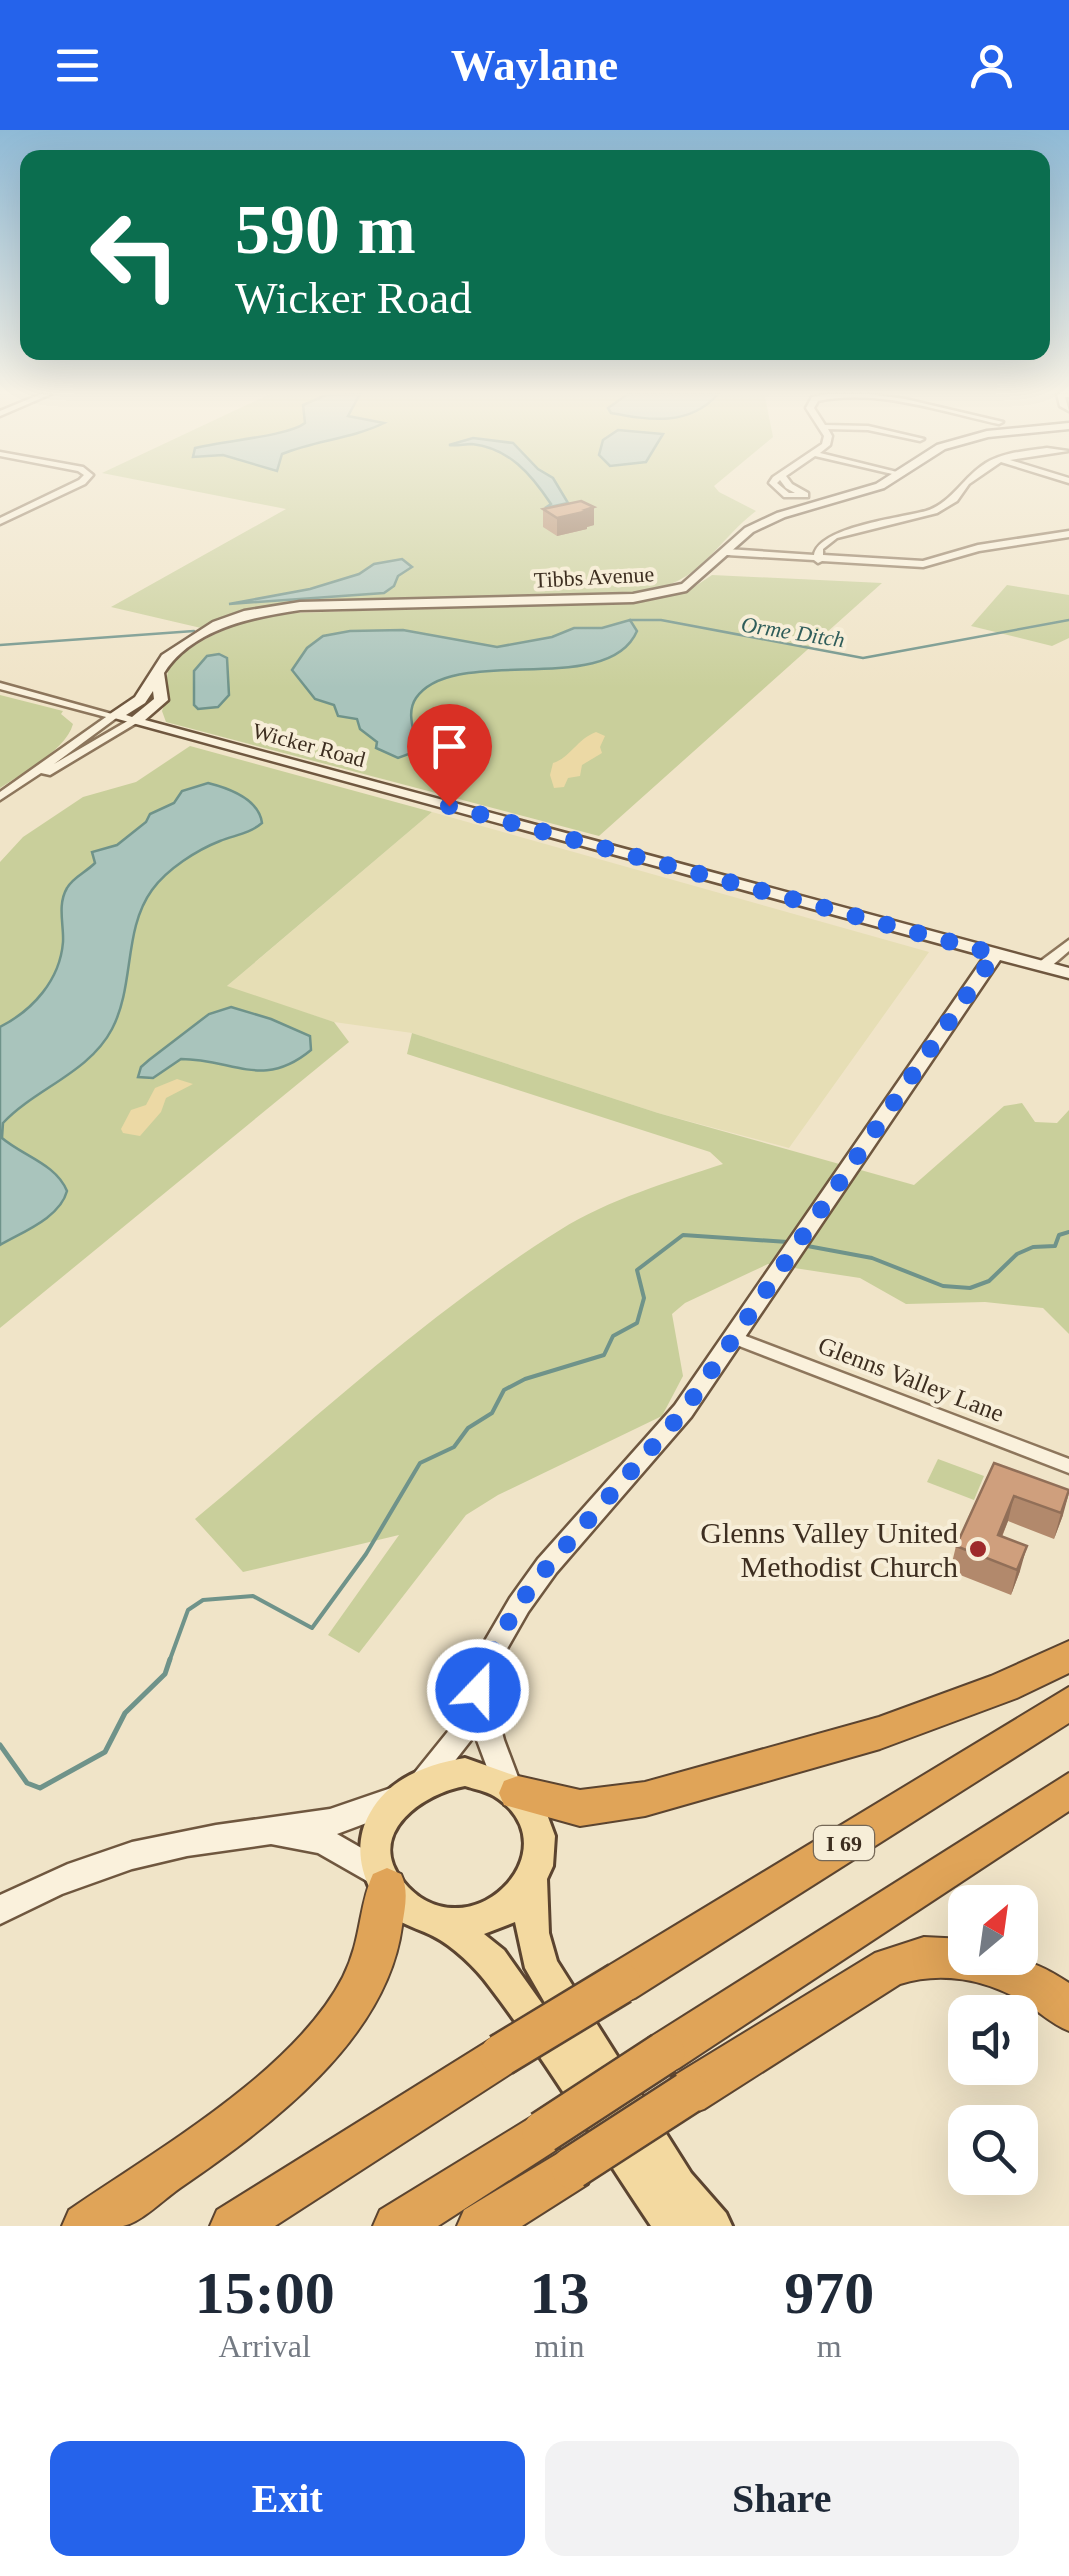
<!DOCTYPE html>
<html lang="en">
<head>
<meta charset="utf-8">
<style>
	:root { --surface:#fff; --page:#f2f2f3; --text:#1f2937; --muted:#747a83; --accent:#2563eb }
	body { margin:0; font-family:Georgia,serif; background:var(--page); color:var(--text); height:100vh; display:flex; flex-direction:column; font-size:38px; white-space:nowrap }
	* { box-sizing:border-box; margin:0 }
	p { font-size:32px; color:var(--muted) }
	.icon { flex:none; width:55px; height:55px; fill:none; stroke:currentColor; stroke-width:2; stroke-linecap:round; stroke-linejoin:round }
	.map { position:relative; height:2096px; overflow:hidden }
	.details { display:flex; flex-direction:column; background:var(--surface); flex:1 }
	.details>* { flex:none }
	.hud { position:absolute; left:20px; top:20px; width:1030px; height:210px; border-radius:20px; box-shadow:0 10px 40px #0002; background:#0b6e4f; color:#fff; overflow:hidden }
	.needle { width:65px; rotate:29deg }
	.fabs { position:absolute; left:948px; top:1755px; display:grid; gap:20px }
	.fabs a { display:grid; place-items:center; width:90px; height:90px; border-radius:20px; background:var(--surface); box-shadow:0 10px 40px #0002; font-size:50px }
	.pin { position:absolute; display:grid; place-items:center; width:85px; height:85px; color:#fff; margin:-102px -42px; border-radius:50% 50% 50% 0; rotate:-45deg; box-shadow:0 0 10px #0007 }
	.pin .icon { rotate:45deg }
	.me { position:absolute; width:110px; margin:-55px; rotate:22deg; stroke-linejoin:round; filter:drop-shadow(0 0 8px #0008) }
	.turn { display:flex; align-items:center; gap:35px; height:210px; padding:0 50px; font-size:45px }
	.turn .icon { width:130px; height:130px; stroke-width:2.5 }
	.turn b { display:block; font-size:70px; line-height:85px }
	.eta { display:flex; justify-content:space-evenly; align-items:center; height:170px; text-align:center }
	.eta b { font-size:60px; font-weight:600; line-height:70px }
	.action { display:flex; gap:20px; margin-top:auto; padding:20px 50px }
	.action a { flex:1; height:115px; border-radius:20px; background:var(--accent); color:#fff; font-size:40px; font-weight:600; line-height:115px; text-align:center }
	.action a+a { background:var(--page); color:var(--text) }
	header { display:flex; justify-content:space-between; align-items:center; height:130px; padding:0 50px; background:var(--accent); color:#fff; font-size:45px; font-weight:600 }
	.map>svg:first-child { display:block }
	.farmland { fill:#e6deb5 }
	.green { fill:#c9cf9b }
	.sand { fill:#ecd9a5 }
	.water { fill:#a9c4bc; stroke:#6f938a; stroke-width:2.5 }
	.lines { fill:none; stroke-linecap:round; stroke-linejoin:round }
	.stream-far2 { stroke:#6f938a; stroke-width:2.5 }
	.stream-far1 { stroke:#6f938a; stroke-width:4 }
	.stream { stroke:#6f938a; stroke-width:5 }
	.street-casing { stroke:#8d765c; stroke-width:5 }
	.secondary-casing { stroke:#6f573f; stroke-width:5 }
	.primary-casing { stroke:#5b4430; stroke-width:6 }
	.highway-casing { stroke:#5b4430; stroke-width:4 }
	.street { fill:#faf1dc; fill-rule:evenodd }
	.secondary { fill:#faf1dc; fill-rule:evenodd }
	.primary { fill:#f3d9a0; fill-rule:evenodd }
	.highway { fill:#e0a458; fill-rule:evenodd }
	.highway-bridge-casing { stroke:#5b4430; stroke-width:46; stroke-linecap:butt }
	.highway-bridge { stroke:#e0a458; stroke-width:41 }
	.wall { fill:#b2896c }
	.shaded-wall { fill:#916f58 }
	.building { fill:#cf9f7d; stroke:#916f58; stroke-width:2.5 }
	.route { stroke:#2563eb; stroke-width:18; stroke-dasharray:0 32.4 }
	.poi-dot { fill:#9e2a2b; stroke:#f7eed8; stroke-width:4 }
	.labels { text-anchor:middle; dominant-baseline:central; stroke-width:8; stroke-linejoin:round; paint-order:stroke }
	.far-street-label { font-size:22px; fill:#3d2e20; stroke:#f7eed8 }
	.far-water-label { font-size:22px; font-style:italic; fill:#2f5d5a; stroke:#f7eed8 }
	.shield { fill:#f7eed8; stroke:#756857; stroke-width:2.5 }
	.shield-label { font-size:22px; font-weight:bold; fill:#3d2e20 }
	.street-label { font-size:25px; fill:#3d2e20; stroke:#f7eed8 }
	.near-poi-label { font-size:30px; fill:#3d2e20; stroke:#f7eed8; text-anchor:end }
</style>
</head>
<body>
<header><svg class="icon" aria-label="menu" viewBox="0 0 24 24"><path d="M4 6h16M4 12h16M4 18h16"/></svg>Waylane<svg class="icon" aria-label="person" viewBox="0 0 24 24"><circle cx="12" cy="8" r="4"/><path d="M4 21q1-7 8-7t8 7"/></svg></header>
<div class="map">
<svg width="1069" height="2096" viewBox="0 0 1069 2096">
	<rect width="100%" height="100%" fill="#f0e4c8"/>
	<path class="farmland" d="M432 682 929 822 789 1018 658 983 412 903 334 892 226 857Z"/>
	<g class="green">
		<path d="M270 264H770L765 267 773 307 714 356 719 362 756 381C708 419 703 455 633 463L292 473 235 484 201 498 111 477 286 379 102 343Z"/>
		<path d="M712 445 882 453 599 706 166 592 162 581C170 564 163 547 171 535 189 511 244 491 272 484L649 470 694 457Z"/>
		<path d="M1007 455 1069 465V508L1052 516 971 496Z"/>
		<path d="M0 565 63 581 61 584 73 594C66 620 24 642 0 658Z"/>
		<path d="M190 616 432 682 227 856 334 892 349 912 0 1198V732L23 707 83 667 136 652Z"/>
		<path d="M412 903 658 983 914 1055 1004 976 1022 973 1035 992 1057 993 1069 980V1204L1043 1178 985 1172 906 1174 860 1148 768 1134 685 1173 672 1184 683 1246 662 1286 498 1365 466 1385 359 1523 328 1505 399 1405 243 1442 195 1389C314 1290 429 1182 560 1100 609 1069 669 1052 723 1034L710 1022 407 924Z"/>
		<path d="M938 1329 984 1346 974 1370 927 1352Z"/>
	</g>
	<g class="sand">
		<path d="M596 602 605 606 600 617 602 623 582 635 580 646 568 648 564 657 554 658 550 645 553 633C570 628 577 609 596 602Z"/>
		<path d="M177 949 193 954 166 968 161 982 140 1006 123 1003 121 999 131 980 146 975 155 958Z"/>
	</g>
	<g class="water">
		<path d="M360 264 348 286 384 293C351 309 316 310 282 324L277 341 223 325 193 327 195 318C222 311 289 306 305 293L303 275 326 265Z"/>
		<path d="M628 264H718C689 297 649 290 611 283L608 278Z"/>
		<path d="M618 300 663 304 646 332 610 336 599 325 603 310Z"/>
		<path d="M473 308 513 313 538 339 553 348 568 373 545 378 551 374C531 344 509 318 472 314 464 314 457 316 449 315Z"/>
		<path d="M402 429 412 437 398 446 394 456 384 463 229 474 310 459 359 444 374 434Z"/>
		<path d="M630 490 637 501C608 569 454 513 416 568 405 584 416 604 417 621L398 628 376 618 377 612 360 599 357 589 338 586 334 575 315 569 292 540 307 518 323 506 350 501 403 500 497 517 552 507 574 498H602Z"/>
		<path d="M219 524 227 528 229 565 218 577 198 579 194 575V541L207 526Z"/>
		<path d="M208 653C228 658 259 669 262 693 249 704 235 705 220 711 197 720 167 739 152 760 123 800 135 855 112 899 89 943 36 958 3 993L2 1008C23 1026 56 1034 67 1061 60 1088 22 1102 0 1115V897C33 880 60 850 63 812 64 795 57 775 67 758 73 747 85 743 95 733L92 722 117 715 146 692 150 684 174 673 182 661Z"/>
		<path d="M231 877 271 889 310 906 311 920C263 960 233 929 181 929L153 948 138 947 141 937 149 930 209 884Z"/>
	</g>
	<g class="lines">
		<g class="stream-far2">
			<path d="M630 490H661L863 528 1069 490"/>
			<path d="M0 515 194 501"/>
		</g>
		<g class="stream-far1">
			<path d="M802 1115 872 1128 943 1156 970 1158 989 1151 1017 1124 1033 1117 1055 1116 1059 1105 1069 1102"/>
			<path d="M169 1532 188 1480 203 1470 253 1466 312 1498 366 1424 420 1333 454 1317 468 1298 492 1283 504 1260 525 1249 604 1225 613 1206 637 1193 644 1168 637 1140 683 1105 788 1112"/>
		</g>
		<path class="stream" d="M0 1615 27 1653 40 1658 105 1622 125 1583 165 1544 170 1529"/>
		<defs>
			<g id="street">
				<path d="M41 264H51L0 286V281Z"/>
				<path d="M828 264H868L905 269 1003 292 999 294C942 282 877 258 818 271L814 278 825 295 868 296 924 309 920 311 868 300 828 299 832 306 830 315 820 323 905 344 901 346 815 326 786 346 792 354 808 363V367H784L769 353 773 347 822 314 824 306 806 278 812 267ZM780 350 786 358 795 363H789L777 353Z"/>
				<path d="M1057 264H1069V267H1065L1069 281 1060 276Z"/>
				<path d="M1047 318 1068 321 1010 330 1069 348V353L1001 332 969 354 957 371 937 383 837 408 823 419V425L923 431 978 415 1069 401V407L979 421 923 437 822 431 818 433 814 430 727 425 723 422 727 419 814 425C819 397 900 388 926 381 952 373 963 347 986 333 1004 322 1027 321 1047 318Z"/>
				<path d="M0 322 83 337 93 345 85 354 0 394V388L79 350 84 345 78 341 0 326Z"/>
				<path d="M0 553 119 586 54 634 131 589 140 591 50 645 41 643 0 670V662L106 587 0 559Z"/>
				<path d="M1069 810V821L1048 839H1038L1037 836 1038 833Z"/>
				<path d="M735 1202 1069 1329V1343L729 1212 727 1208 729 1204Z"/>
			</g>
			<g id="secondary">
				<path d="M1069 293V299L988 307 945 319 884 358 785 387 753 402 686 461 633 472 300 480C252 487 192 499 164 543L168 570 145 590 1069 838V848L1000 830 691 1287 556 1443 528 1482 504 1524 491 1560 504 1610 521 1655 517 1664 507 1668 497 1664 475 1605 432 1660 422 1663 412 1660 408 1651 450 1599 479 1521 510 1468 538 1429 675 1275 985 826 107 586 135 567 162 525 213 492 244 481 300 472 633 464 682 454 745 398 777 383 876 354 937 315 987 301ZM153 561 154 569 132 587 126 585 145 573Z"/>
				<path d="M394 1657 404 1661 408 1670 404 1679 337 1704 391 1735 396 1745 391 1755 381 1759 318 1723 271 1714 187 1726 132 1739 62 1764 0 1794V1765L68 1734 132 1712 216 1695 330 1679Z"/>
			</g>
			<path id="primary" d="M465 1628 516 1646 540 1668 545 1679 555 1706 553 1736 547 1749 549 1803 557 1831 691 2043 726 2083 732 2096H651C597 2016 547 1932 489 1856 476 1838 453 1816 433 1806 422 1800 409 1797 398 1790 364 1767 349 1719 370 1683 389 1648 428 1634 465 1628ZM465 1656C474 1659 486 1661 494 1666 578 1719 465 1830 402 1750 365 1703 424 1663 465 1656ZM515 1792 525 1838 560 1899 504 1820 484 1804Z"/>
			<g id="highway">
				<path d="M1069 1511V1543L1017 1568 880 1619 645 1686 580 1696 504 1675 499 1663 504 1651 518 1646 580 1660 645 1652 879 1587 991 1546Z"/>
				<path d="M1069 1557V1593L635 1868 620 1874 605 1868 599 1853 605 1838Z"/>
				<path d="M1069 1643V1681L679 1938 664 1945 649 1938 642 1923 649 1908Z"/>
				<path d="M387 1738 401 1744C409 1761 405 1777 402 1796 387 1910 269 1997 180 2058 164 2069 142 2092 123 2096 105 2096 80 2096 62 2096L69 2080C155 2021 295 1941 343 1847 362 1809 358 1778 373 1744Z"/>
				<path d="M924 1807 965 1809V1828C1014 1828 1027 1825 1069 1853V1901C1051 1894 1039 1881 1022 1871 985 1849 941 1841 900 1854L704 1979 688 1985 672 1979 666 1963 672 1947 875 1823Z"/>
				<path d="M501 1903 516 1910 523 1925 516 1940 275 2096H210L217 2080Z"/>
				<path d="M543 1980 559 1986 565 2002 559 2018 438 2096H373L380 2080Z"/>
				<path d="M572 2015 588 2022 595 2038 588 2054 522 2096H457L464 2080Z"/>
			</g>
		</defs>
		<use href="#street" class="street-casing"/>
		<use href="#secondary" class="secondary-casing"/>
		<use href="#primary" class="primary-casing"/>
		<use href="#highway" class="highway-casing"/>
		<use href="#street" class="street"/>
		<use href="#secondary" class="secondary"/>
		<use href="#primary" class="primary"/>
		<use href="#highway" class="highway"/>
		<defs>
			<g id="highway-bridge">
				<path d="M501 1925 620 1853"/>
				<path d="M543 2002 664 1923"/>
				<path d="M572 2038 688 1963"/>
			</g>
		</defs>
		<use href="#highway-bridge" class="highway-bridge-casing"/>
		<use href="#highway-bridge" class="highway-bridge"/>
	</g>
	<g class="wall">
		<path d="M543 379 594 395 587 397V399L557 406 543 397Z"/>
		<path d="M994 1333 1063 1385 1054 1409 1008 1391 1002 1407 1020 1441 1011 1465 950 1441 956 1416Z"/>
	</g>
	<g class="shaded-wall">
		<path d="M594 377V395L587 397V399L557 406V388Z"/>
		<path d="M1069 1363 1063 1385 1054 1409 1061 1383Z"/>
		<path d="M1014 1366 1008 1391 992 1430 998 1405Z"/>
		<path d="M1027 1416 1020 1441 1011 1465 1017 1440Z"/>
	</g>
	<g class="building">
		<path d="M581 371 594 377 585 380 588 381 557 388 543 379Z"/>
		<path d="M994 1333 1069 1360 1061 1383 1014 1366 998 1405 1027 1416 1017 1440 956 1416Z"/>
	</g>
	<linearGradient id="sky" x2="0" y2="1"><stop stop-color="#8fbad6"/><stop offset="0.47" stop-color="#f8f3e6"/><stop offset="1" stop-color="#f8f3e6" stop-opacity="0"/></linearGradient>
	<rect width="1069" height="558" fill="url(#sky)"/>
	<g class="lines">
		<path class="route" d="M449 676 995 824 684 1281 548 1436 518 1475 492 1521 478 1560"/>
	</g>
	<circle class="poi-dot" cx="978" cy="1419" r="10"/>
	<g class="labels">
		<g class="far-street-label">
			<text transform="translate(594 447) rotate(-3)">Tibbs Avenue</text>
			<text transform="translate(309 615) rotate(15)">Wicker Road</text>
		</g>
		<g class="far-water-label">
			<text transform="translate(793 502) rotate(9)">Orme Ditch</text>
		</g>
		<rect class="shield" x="814" y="1696" width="60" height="34" rx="8"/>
		<g class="shield-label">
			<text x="844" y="1713">I 69</text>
		</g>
		<g class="street-label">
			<text transform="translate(911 1249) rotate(21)">Glenns Valley Lane</text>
		</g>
		<g class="near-poi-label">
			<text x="958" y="1402">Glenns Valley United<tspan x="958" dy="34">Methodist Church</tspan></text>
		</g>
	</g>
</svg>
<div class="fabs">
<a><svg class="needle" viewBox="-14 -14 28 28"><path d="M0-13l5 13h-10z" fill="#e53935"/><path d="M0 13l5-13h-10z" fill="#747a83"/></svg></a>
<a><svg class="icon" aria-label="sound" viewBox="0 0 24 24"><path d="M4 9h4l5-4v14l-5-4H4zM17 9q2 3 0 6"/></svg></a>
<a><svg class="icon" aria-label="search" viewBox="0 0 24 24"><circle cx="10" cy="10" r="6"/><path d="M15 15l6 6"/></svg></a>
</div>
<div class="pin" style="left:449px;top:676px;background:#d93025"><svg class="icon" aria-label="arrive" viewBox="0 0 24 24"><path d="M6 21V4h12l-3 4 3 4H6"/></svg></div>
<svg class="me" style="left:478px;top:1560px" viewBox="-20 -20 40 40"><circle r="17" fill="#2563eb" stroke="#fff" stroke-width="3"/><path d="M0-11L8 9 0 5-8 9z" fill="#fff"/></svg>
<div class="hud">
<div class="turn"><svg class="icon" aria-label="left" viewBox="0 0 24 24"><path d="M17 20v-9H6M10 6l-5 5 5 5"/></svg><div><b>590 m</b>Wicker Road</div></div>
</div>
</div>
<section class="details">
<div class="eta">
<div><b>15:00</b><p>Arrival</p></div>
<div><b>13</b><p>min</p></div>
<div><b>970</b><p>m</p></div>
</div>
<div class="action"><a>Exit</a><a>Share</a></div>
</section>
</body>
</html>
